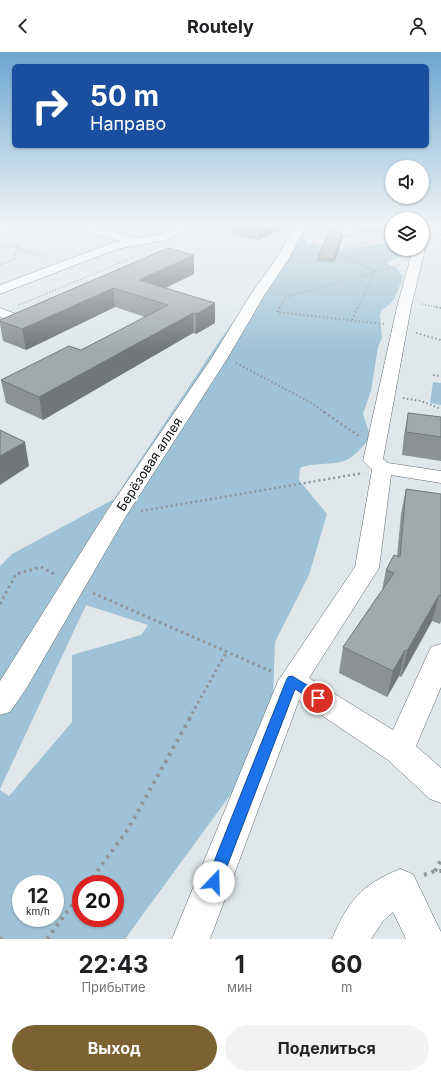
<!DOCTYPE html>
<html lang="ru">
<head>
<meta charset="utf-8">
<style>
	:root { --surface:#fff; --page:#f2f2f2; --text:#202124; --muted:#757577; --accent:#7c6133 }
	body { margin:0; font-family:Inter,sans-serif; background:var(--page); color:var(--text); height:100vh; display:flex; flex-direction:column; font-size:15px; white-space:nowrap }
	* { box-sizing:border-box; margin:0 }
	p { font-size:13px; color:var(--muted) }
	.icon { flex:none; width:22px; height:22px; fill:none; stroke:currentColor; stroke-width:2; stroke-linecap:round; stroke-linejoin:round }
	.map { position:relative; height:887px; overflow:hidden }
	.details { display:flex; flex-direction:column; background:var(--surface); flex:1 }
	.details>* { flex:none }
	.guide { position:absolute; left:12px; top:12px; width:417px; height:84px; border-radius:6px; box-shadow:0 1px 3px #0004; background:#1a4fa0; color:#fff; overflow:hidden }
	.controls { position:absolute; left:385px; top:108px; display:grid; gap:8px }
	.controls a { display:grid; place-items:center; width:44px; height:44px; border-radius:50%; background:var(--surface); box-shadow:0 1px 3px #0004; font-size:20px }
	.speed { position:absolute; left:12px; top:823px; display:flex; gap:8px; font-size:20px; font-weight:700; text-align:center }
	.speed>* { display:grid; place-content:center; width:52px; height:52px; border-radius:50%; background:var(--surface); box-shadow:0 1px 3px #0004; line-height:1 }
	.speed small { font-size:10px; font-weight:400 }
	.speed .limit { border:6px solid #d22; background:#fff; color:#111 }
	.pin { position:absolute; display:grid; place-items:center; width:34px; height:34px; color:#fff; margin:-17px; border:2px solid #fff; border-radius:50%; box-shadow:0 1px 4px #0007 }
	.me { position:absolute; width:44px; margin:-22px; rotate:21deg; stroke-linejoin:round; filter:drop-shadow(0 0 3px #0008) }
	.turn { display:flex; align-items:center; gap:14px; height:84px; padding:0 12px; font-size:18px }
	.turn .icon { width:52px; height:52px; stroke-width:2.5 }
	.turn b { display:block; font-size:28px; line-height:34px }
	.eta { display:flex; justify-content:space-evenly; align-items:center; height:68px; text-align:center }
	.eta b { font-size:24px; font-weight:700; line-height:28px }
	.primary-button { display:flex; gap:8px; margin-top:auto; padding:8px 12px }
	.primary-button a { flex:1; height:46px; border-radius:24px; background:var(--accent); color:#fff; font-size:16px; font-weight:700; line-height:46px; text-align:center }
	.primary-button a+a { background:var(--page); color:var(--text) }
	header { display:flex; justify-content:space-between; align-items:center; height:52px; padding:0 12px; background:var(--surface); font-size:18px; font-weight:700 }
	.map>svg:first-child { display:block }
	.green { fill:#9fc3d6; fill-rule:evenodd }
	.lines { fill:none; stroke-linecap:round; stroke-linejoin:round }
	.minor-casing { stroke:#62696c; stroke-width:1 }
	.path-far4 { stroke:#8e9497; stroke-width:1.5; stroke-dasharray:1 2; stroke-linecap:butt }
	.path-far3 { stroke:#8e9497; stroke-width:2; stroke-dasharray:1.5 2.5; stroke-linecap:butt }
	.path-far2 { stroke:#8e9497; stroke-width:2.5; stroke-dasharray:2 3; stroke-linecap:butt }
	.path-far1 { stroke:#8e9497; stroke-width:3; stroke-dasharray:2.5 3.5; stroke-linecap:butt }
	.path { stroke:#8e9497; stroke-width:4; stroke-dasharray:3 5; stroke-linecap:butt }
	.minor { fill:#fff; fill-rule:evenodd }
	.wall { fill:#8b9195 }
	.shaded-wall { fill:#717679 }
	.building { fill:#a2a9ad; stroke:#717679 }
	.route { fill:#1a73e8; stroke:#114b97 }
	.labels { text-anchor:middle; dominant-baseline:central; stroke-width:4; stroke-linejoin:round; paint-order:stroke }
	.street-label { font-size:13px; fill:#0a0c0e; stroke:#fff }
</style>
</head>
<body>
<header><svg class="icon" aria-label="back" viewBox="0 0 24 24"><path d="M15 5l-7 7 7 7"/></svg>Routely<svg class="icon" aria-label="person" viewBox="0 0 24 24"><circle cx="12" cy="8" r="4"/><path d="M4 21q1-7 8-7t8 7"/></svg></header>
<div class="map">
<svg width="441" height="887" viewBox="0 0 441 887">
	<rect width="100%" height="100%" fill="#dfe7eb"/>
	<g class="green">
		<path d="M362 174H392V181L374 183 358 181 357 180Z"/>
		<path d="M303 181 307 192 312 191 332 199 392 190V197H407L405 203 387 210 388 212 397 216 403 225C398 238 395 251 382 258L380 263 382 286 378 295 371 339 363 362 371 386C364 392 358 401 350 406 336 415 315 409 300 416L299 428 327 462 309 523 275 590 273 647 236 735 125 887H0V738L9 744 72 670V603L141 583 148 573 86 553 0 737V514L12 502 114 447 220 288 248 250ZM21 832H55V866H21ZM81 832H115V866H81Z"/>
		<path d="M433 330 441 331V353L430 351Z"/>
	</g>
	<g class="lines">
		<defs>
			<g id="minor">
				<path d="M0 174H17L16 176 0 181Z"/>
				<path d="M72 174H89L135 186 160 183 182 174H196L195 176 166 188 117 197 0 242V233L109 192 120 189 73 176Z"/>
				<path d="M296 174H306L288 208 265 242 227 307 126 464 26 637 10 660 0 663V629L107 459 211 307 251 242 276 207Z"/>
				<path d="M350 174H363L349 183H341L339 181Z"/>
				<path d="M422 174 441 176V182L422 180Z"/>
				<path d="M422 194 425 197 411 255 383 407 388 411 441 419V431L391 423 379 516 309 626 393 678 431 595 441 592V635L416 694 441 716V751L430 747 388 708 299 648 210 887H172L278 629 355 515 372 418 363 409 397 255 413 197H422Z"/>
				<path d="M0 256 16 262 18 265 16 268 11 269 0 265Z"/>
				<path d="M400 817 413 822 438 874 441 880V887H406L393 860 383 869 371 887H332C348 849 361 833 400 817Z"/>
			</g>
		</defs>
		<use href="#minor" class="minor-casing"/>
		<g class="path-far4">
			<path d="M2 191 47 205"/>
			<path d="M0 197 10 193"/>
			<path d="M337 197 392 185"/>
			<path d="M334 200 375 219 358 256"/>
			<path d="M302 204 322 200"/>
			<path d="M0 213 13 208 22 184"/>
			<path d="M422 252 441 256"/>
			<path d="M19 253 134 205"/>
			<path d="M279 256 286 245 399 213"/>
		</g>
		<g class="path-far3">
			<path d="M280 255 277 260 384 272"/>
			<path d="M436 255 441 256"/>
			<path d="M352 268 358 255"/>
			<path d="M416 281 441 288"/>
			<path d="M236 311 310 350 325 361"/>
			<path d="M433 323 441 324"/>
			<path d="M403 346 421 349 441 357"/>
		</g>
		<g class="path-far2">
			<path d="M324 360 359 384"/>
			<path d="M141 459 363 421"/>
		</g>
		<g class="path-far1">
			<path d="M93 541 273 620"/>
			<path d="M0 552 16 522 41 515 56 523"/>
			<path d="M189 667 227 599"/>
		</g>
		<g class="path">
			<path d="M435 819 441 808"/>
			<path d="M424 823 435 819H441"/>
			<path d="M88 832 128 777 190 666"/>
			<path d="M0 885 1 887"/>
			<path d="M47 887 81 841"/>
		</g>
		<use href="#minor" class="minor"/>
	</g>
	<g class="wall">
		<path d="M232 174H283V176L258 188 232 182Z"/>
		<path d="M343 182V185L334 211 317 209 318 206Z"/>
		<path d="M194 203V222L165 236 215 271 196 282 193 281 43 368 6 351 1 328 81 298 145 265 115 255 26 298 3 289 0 272V268Z"/>
		<path d="M408 361 441 365V409L402 403 404 383Z"/>
		<path d="M406 437 441 442V569L440 572 432 569 401 625 399 624 387 645 339 621 343 595 382 538 386 518 397 504 401 462Z"/>
	</g>
	<g class="shaded-wall">
		<path d="M259 174H283V176L258 188Z"/>
		<path d="M343 182V185L334 211V207Z"/>
		<path d="M194 203V222L145 246 139 228Z"/>
		<path d="M113 236 115 255 26 298 22 277Z"/>
		<path d="M215 251V271L196 282V262Z"/>
		<path d="M193 261V281L43 368 39 345Z"/>
		<path d="M25 390 29 414 0 433V404Z"/>
		<path d="M439 543 432 569 401 625 407 599Z"/>
		<path d="M405 598 399 624 387 645 393 619Z"/>
	</g>
	<g class="building">
		<path d="M329 179 343 182 334 207 318 206Z"/>
		<path d="M168 196 194 203 139 228 215 251 196 262 193 261 39 345 1 328 69 294 81 298 168 253 113 236 22 277 0 269V268Z"/>
		<path d="M408 361 441 365V385L406 380Z"/>
		<path d="M0 378 25 390 0 404Z"/>
		<path d="M406 437 441 442V544L439 543 407 599 405 598 393 619 343 595 394 521 386 518 394 503 400 505Z"/>
	</g>
	<linearGradient id="sky" x2="0" y2="1"><stop stop-color="#6ca6d1"/><stop offset="0.58" stop-color="#f1f4f6"/><stop offset="1" stop-color="#f1f4f6" stop-opacity="0"/></linearGradient>
	<rect width="441" height="298" fill="url(#sky)"/>
	<path class="route" d="M292 624 322 642 324 646 322 649 318 651 295 637 221 830 219 835 214 837 208 835 206 830 286 629 288 625Z"/>
	<g class="labels">
		<g class="street-label">
			<text transform="translate(149 412) rotate(-57)">Берёзовая аллея</text>
		</g>
	</g>
</svg>
<div class="controls">
<a><svg class="icon" aria-label="sound" viewBox="0 0 24 24"><path d="M4 9h4l5-4v14l-5-4H4zM17 9q2 3 0 6"/></svg></a>
<a><svg class="icon" aria-label="layers" viewBox="0 0 24 24"><path d="M12 4l9 5-9 5-9-5zM3 14l9 5 9-5"/></svg></a>
</div>
<div class="speed"><div>12<small>km/h</small></div><div class="limit">20</div></div>
<div class="pin" style="left:318px;top:646px;background:#d93025"><svg class="icon" aria-label="arrive" viewBox="0 0 24 24"><path d="M6 21V4h12l-3 4 3 4H6"/></svg></div>
<svg class="me" style="left:214px;top:830px" viewBox="-20 -20 40 40"><circle r="19" fill="#fff"/><path d="M0-13L10 11 0 6-10 11z" fill="#1a73e8"/></svg>
<div class="guide">
<div class="turn"><svg class="icon" aria-label="right" viewBox="0 0 24 24"><path d="M7 20v-9h11M14 6l5 5-5 5"/></svg><div><b>50 m</b>Направо</div></div>
</div>
</div>
<section class="details">
<div class="eta">
<div><b>22:43</b><p>Прибытие</p></div>
<div><b>1</b><p>мин</p></div>
<div><b>60</b><p>m</p></div>
</div>
<div class="primary-button"><a>Выход</a><a>Поделиться</a></div>
</section>
</body>
</html>
